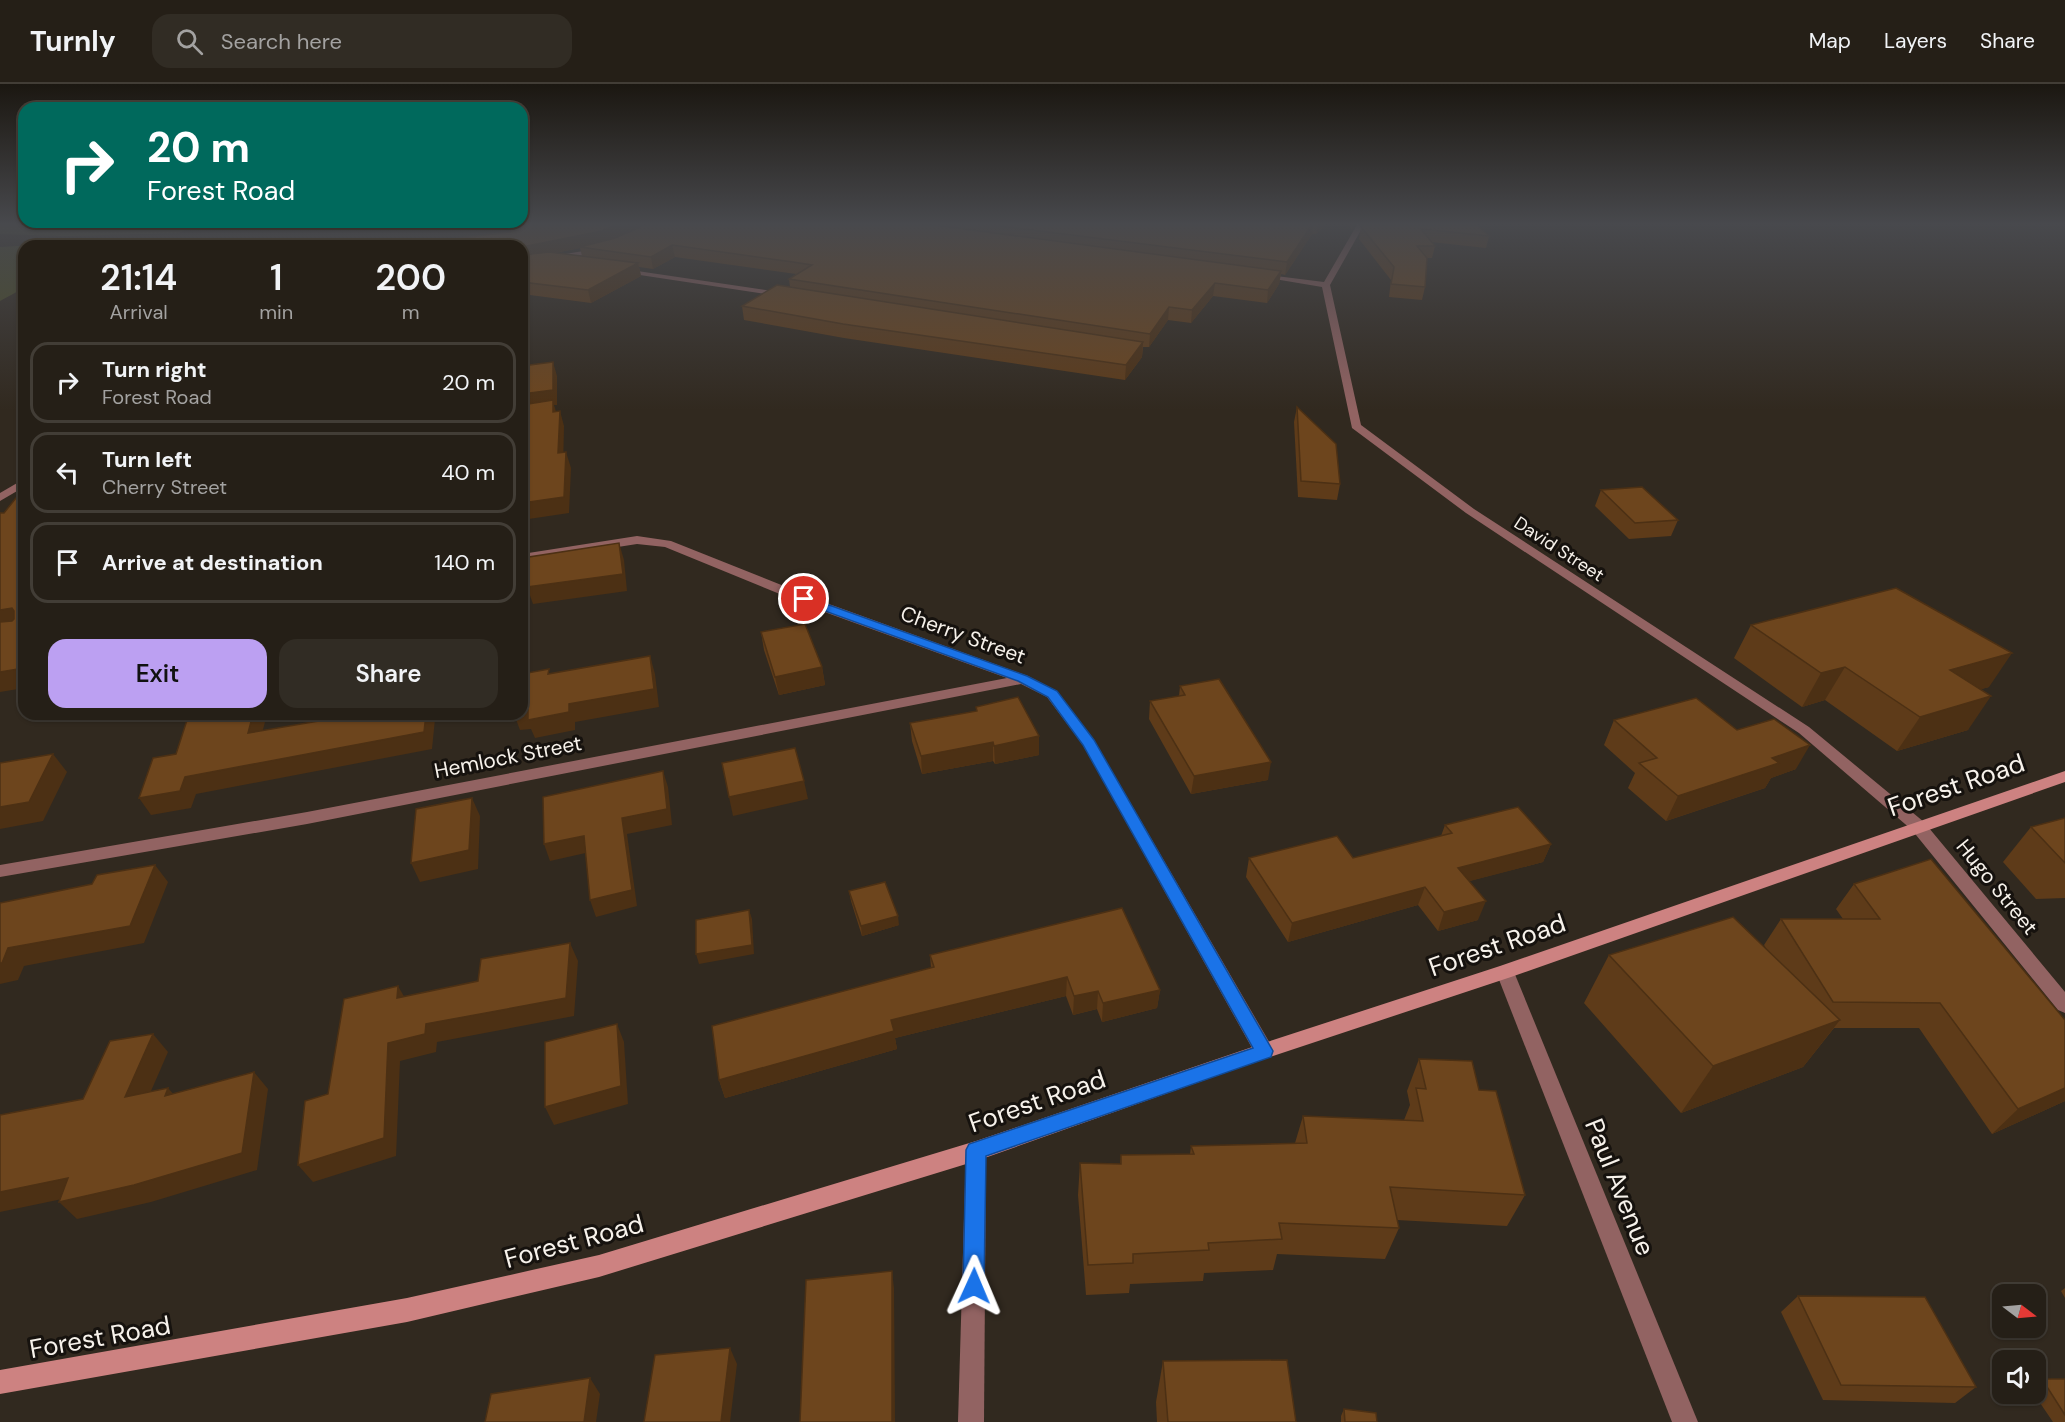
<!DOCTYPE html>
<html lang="en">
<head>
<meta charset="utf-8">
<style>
	:root { --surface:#251f17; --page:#312c24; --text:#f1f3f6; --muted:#a3a2a1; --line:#423d36; --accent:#bca0f2 }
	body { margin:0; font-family:"DM Sans",sans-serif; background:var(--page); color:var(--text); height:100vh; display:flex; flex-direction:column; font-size:22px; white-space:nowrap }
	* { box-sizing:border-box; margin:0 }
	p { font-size:20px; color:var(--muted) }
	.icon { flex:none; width:33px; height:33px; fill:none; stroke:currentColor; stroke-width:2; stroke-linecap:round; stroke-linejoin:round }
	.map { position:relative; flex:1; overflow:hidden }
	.panel { position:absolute; left:18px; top:156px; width:510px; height:480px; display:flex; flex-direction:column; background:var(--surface); border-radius:18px; box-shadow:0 2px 4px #0004,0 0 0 2px var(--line) }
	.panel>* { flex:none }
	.guide { position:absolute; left:18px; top:18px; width:510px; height:126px; border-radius:18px; box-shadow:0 2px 4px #0004,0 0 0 2px var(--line); background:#00695c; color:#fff; overflow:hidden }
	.needle { width:39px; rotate:106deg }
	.tools { position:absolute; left:1992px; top:1200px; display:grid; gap:12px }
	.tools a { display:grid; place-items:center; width:54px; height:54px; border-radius:12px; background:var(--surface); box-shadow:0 2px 4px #0004,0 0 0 2px var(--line); font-size:30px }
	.pin { position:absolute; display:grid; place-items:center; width:51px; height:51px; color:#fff; margin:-26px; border:3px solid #fff; border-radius:50%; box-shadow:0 2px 6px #0007 }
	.me { position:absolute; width:66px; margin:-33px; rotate:1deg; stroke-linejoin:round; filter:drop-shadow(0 0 4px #0008) }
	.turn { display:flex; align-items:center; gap:21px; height:126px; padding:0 30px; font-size:27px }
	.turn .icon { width:78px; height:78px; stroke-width:2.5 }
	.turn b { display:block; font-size:42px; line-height:51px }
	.eta { display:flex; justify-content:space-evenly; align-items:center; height:102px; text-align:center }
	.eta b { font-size:36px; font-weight:600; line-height:42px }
	.cta { display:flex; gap:12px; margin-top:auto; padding:12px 30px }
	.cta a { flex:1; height:69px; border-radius:18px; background:var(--accent); color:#111; font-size:24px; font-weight:600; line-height:69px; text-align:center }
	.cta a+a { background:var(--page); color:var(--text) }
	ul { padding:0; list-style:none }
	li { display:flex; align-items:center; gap:18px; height:81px; margin:0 12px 9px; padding:0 18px; border:3px solid var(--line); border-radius:18px }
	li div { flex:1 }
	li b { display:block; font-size:22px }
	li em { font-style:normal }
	header { display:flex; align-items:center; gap:36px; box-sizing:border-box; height:84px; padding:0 30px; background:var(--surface); border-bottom:2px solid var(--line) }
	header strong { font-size:28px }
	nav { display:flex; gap:33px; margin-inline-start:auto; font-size:21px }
	.search { width:420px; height:54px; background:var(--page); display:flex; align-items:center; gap:15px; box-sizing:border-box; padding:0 21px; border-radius:18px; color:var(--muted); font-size:22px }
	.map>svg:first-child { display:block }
	.green { fill:#4a4c23 }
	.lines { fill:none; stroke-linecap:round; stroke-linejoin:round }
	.street { fill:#926362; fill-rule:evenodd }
	.secondary { fill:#cd8281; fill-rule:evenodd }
	.wall { fill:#5e3b19; fill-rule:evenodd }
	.shaded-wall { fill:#4c3014 }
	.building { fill:#6d451d; stroke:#4c3014; stroke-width:1.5 }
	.route { fill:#1a73e8; stroke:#114b97; stroke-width:1.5 }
	.labels { text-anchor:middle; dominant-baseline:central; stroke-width:6; stroke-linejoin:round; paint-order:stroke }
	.far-street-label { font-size:18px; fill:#f7f2eb; stroke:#16120e }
	.street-label { font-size:21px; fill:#f7f2eb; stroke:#16120e }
	.near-street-label { font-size:26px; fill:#f7f2eb; stroke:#16120e }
</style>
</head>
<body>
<header>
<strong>Turnly</strong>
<div class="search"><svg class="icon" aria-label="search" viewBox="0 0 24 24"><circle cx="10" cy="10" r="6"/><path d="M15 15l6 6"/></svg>Search here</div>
<nav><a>Map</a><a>Layers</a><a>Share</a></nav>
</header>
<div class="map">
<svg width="2065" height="1338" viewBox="0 0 2065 1338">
	<rect width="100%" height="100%" fill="#31291f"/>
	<g class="green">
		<path d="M0 139H199L179 149 67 152 0 150Z"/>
		<path d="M36 161 63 162H24V204L0 217V163Z"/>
	</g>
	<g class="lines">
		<g class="street">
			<path d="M1358 139H1365L1330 201 1361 341 1474 425 1809 643 1924 738 2065 908V929L2058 926 1912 746 1799 649 1466 429 1352 344 1322 203 1256 192 1260 190 1324 198Z"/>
			<path d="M602 164 605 168 522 181V177Z"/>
			<path d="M617 184 786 209 790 211 786 213 620 188H617Z"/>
			<path d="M24 395V403L0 417V409Z"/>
			<path d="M637 452 671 457 829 520 1028 592 1057 607 1094 656 1271 961 1274 967 1271 973 1264 975 1257 973 1083 661 1047 613 1021 600 307 740 0 793V781L307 728 1007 594 819 526 665 463 637 460 522 478V470Z"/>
			<path d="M1505 881 1511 883 1514 888 1698 1338H1672L1496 888 1499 883Z"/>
			<path d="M976 1057 983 1060 986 1067 984 1338H958L966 1067 969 1060Z"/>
		</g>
		<path class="secondary" d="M2065 687V698L1511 893 1264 975 976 1077 599 1193 407 1238 0 1310V1286L407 1214 599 1171 976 1057 1264 959 1500 882Z"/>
	</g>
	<g class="wall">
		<path d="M509 139H1327L1316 150H1312L1285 191 1281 190 1279 200 1267 219 1213 212 1191 239 1168 236 1149 263H1143L1142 273 1125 296 844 254 744 236 742 222 790 203 789 195 796 190 675 173 653 185 639 183 641 192 591 219 522 210V162L510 148ZM580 164 582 172 555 169Z"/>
		<path d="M1347 139H1356L1352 146Z"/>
		<path d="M1363 139 1489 152 1486 164 1431 158 1435 162 1432 174H1427L1425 203 1422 216 1389 213 1391 196 1359 155 1361 143Z"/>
		<path d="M1297 323 1340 400 1337 416 1298 413 1294 338Z"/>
		<path d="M1601 406 1678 436 1671 452 1629 455 1595 422Z"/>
		<path d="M1751 541 1989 603 1981 605 1968 646 1897 667 1825 616 1802 623 1734 574Z"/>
		<path d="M761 548 822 583 825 601 779 611 764 566Z"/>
		<path d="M1180 602 1268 696 1191 710 1149 635 1150 617 1179 612Z"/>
		<path d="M976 623 1039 671 995 680 993 677 922 690 912 657 910 639 976 627Z"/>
		<path d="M1614 636 1737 646 1796 685 1771 694 1765 704 1666 737 1628 704 1635 689 1604 661Z"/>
		<path d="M2065 734V814L2036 815 2003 778 2031 743Z"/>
		<path d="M1445 741 1551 760 1543 778 1469 797 1478 836 1438 847 1418 821 1288 858 1246 793 1249 774H1353L1441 752Z"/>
		<path d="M1854 800 2065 936V1017L1992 1050 1919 944H1834L1803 983 1681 1029 1584 919 1609 871 1767 866 1764 861 1781 835H1843L1836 825Z"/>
		<path d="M849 807 899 841 862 852 851 817Z"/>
		<path d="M930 871 1160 906 1157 924 1102 938 1097 925 1073 931 1066 912 895 954 897 965 725 1014 719 996 931 884Z"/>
		<path d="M1419 975 1479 1006 1525 1111 1507 1142 1397 1136 1399 1144 1385 1175 1277 1170 1273 1186 1204 1189 1203 1197 1130 1200 1129 1209 1086 1211 1078 1111 1080 1079 1120 1080 1121 1071 1190 1070 1191 1062 1295 1059 1303 1032 1404 1036 1410 1021 1407 1007Z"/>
		<path d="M2065 1204V1214L2061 1207Z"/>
		<path d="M1798 1212 1976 1303 1955 1319 1823 1316 1781 1228Z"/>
		<path d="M1163 1277 1296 1338H1157L1156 1318Z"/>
		<path d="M2042 1295H2065V1338H2053L2034 1310H2036V1299Z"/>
		<path d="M1344 1325 1377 1338H1341V1332Z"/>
	</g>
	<g class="shaded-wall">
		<path d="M620 139H647L605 159 580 163V164L522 175V163Z"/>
		<path d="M1314 139 1312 150 1285 191 1287 178Z"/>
		<path d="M1318 139H1327L1316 150Z"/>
		<path d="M1353 139H1356L1352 146Z"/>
		<path d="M672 161 675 173 653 185 651 173Z"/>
		<path d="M638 179 641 192 591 219 588 206Z"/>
		<path d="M1281 187 1279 200 1267 219 1268 206Z"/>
		<path d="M1215 199 1213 212 1191 239 1192 226Z"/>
		<path d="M1169 223 1168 236 1149 263 1150 250Z"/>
		<path d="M1143 258 1142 273 1125 296 1126 281Z"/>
		<path d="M553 278 557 292V321H554L557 331 522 326V310Z"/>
		<path d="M560 327 564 342 563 385 558 369Z"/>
		<path d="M566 368 571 384 569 429 522 436V419Z"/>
		<path d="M619 459 624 476 627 507 533 520 527 503Z"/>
		<path d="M12 524 24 542 0 545V526Z"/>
		<path d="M2012 569 1989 603 1928 620 1950 586Z"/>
		<path d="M650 572 655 590 659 623 575 638V646L535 654 531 645 520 646 514 630H522V627L569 620Z"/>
		<path d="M822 583 825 601 779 611 775 593Z"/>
		<path d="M1845 583 1825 616 1802 623 1821 589Z"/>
		<path d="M24 584V604L0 608V588Z"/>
		<path d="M1991 612 1968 646 1897 667 1920 633Z"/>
		<path d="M253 630H267L258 665 248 649Z"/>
		<path d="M426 630H433L435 635 432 665 196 710 191 724 151 731 139 714 185 693Z"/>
		<path d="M1039 652V671L995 680 994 662Z"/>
		<path d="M993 658V677L922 690 921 672Z"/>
		<path d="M1810 661 1796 685 1771 694 1765 704 1666 737 1678 712 1772 674Z"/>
		<path d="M53 670 67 688 43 737 0 745V723Z"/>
		<path d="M1271 678 1268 696 1191 710 1194 692Z"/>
		<path d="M663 687 668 703 672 741 627 750 637 822 596 833 590 816 622 734Z"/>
		<path d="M804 697 808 715 733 732 729 713Z"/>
		<path d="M472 714 480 732 478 785 420 798 411 779Z"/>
		<path d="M584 752 590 768 550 777 544 760Z"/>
		<path d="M1551 760 1543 778 1451 802 1458 784Z"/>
		<path d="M155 781 168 798 144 859 24 882 18 896 0 900V879L8 864Z"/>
		<path d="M1425 803 1418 821 1288 858 1292 839Z"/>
		<path d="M1486 817 1478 836 1438 847 1444 828Z"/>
		<path d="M749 826 752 835 754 870 699 880 696 870Z"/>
		<path d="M898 832 899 841 862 852 861 842Z"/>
		<path d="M570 859 578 877 574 932 437 958 436 968 400 977 396 1072 313 1098 298 1081 388 959 426 940Z"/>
		<path d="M1067 893 1066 912 895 954 897 965 725 1014 719 996 891 936Z"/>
		<path d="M398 902 409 921 397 914Z"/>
		<path d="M1160 906 1157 924 1102 938 1103 919Z"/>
		<path d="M1098 907 1097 925 1073 931 1074 912Z"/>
		<path d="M1840 936 1803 983 1681 1029 1713 982Z"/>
		<path d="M617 940 624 958 628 1020 554 1041 545 1023Z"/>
		<path d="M153 950 168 968 141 1030 125 1013Z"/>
		<path d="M254 988 268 1005 257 1086 151 1118 77 1135 59 1118Z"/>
		<path d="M168 1004 183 1021 165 1012Z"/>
		<path d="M2065 1004V1017L1992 1050 2018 1025Z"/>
		<path d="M68 1094 86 1110 0 1128V1108Z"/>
		<path d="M892 1187 894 1204 895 1338H892Z"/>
		<path d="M730 1264 737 1280 730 1338H721Z"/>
		<path d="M590 1294 600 1310 596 1338H584Z"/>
	</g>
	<g class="building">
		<path d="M509 139H620L602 147 522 163 422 162 421 159 510 148Z"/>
		<path d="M645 139H919L1281 187 1268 206 1215 199 1192 226 1169 223 1150 250 789 195 812 181 793 178 672 161 651 173 580 163 615 154 638 144Z"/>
		<path d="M977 139H1313L1287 178Z"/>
		<path d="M1363 139H1475L1489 152 1421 145 1435 162H1417L1427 174 1425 203 1391 200 1394 183 1361 143Z"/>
		<path d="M549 168 638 179 588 206 522 198V171Z"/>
		<path d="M777 201 1143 258 1126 281 843 240 742 222Z"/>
		<path d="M553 278V306L522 310V282Z"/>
		<path d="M553 316V328L560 327 558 369 566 368 564 413 522 419V321Z"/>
		<path d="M1297 323 1336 360 1340 400 1301 397Z"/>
		<path d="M1642 403 1678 436 1635 439 1601 406Z"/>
		<path d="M24 404V584L0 588V538L12 537 14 535V527L12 524 0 526V429H4Z"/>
		<path d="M619 459 623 490 527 503 529 473Z"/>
		<path d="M1896 504 2012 569 1950 586 1991 612 1920 633 1845 583 1821 589 1751 541Z"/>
		<path d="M805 540 822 583 775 593 761 548Z"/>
		<path d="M650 572 654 605 569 620V628L528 636V626L522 627V590L549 585 548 590Z"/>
		<path d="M1219 595 1271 678 1194 692 1150 617 1185 611 1180 602Z"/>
		<path d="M1018 613 1039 652 994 662 993 658 921 672 910 639 977 627 976 623Z"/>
		<path d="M1696 614 1737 646 1774 635 1810 661 1772 674 1779 679 1678 712 1639 679 1657 674 1614 636Z"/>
		<path d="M189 630H253L248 649 360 630H426L424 648 185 693 180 707 139 714 153 674 176 670Z"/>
		<path d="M795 664 804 697 729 713 722 679Z"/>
		<path d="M53 670 29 718 0 723V679Z"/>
		<path d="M663 687 667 725 622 734 632 806 590 816 584 752 544 760 543 713Z"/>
		<path d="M472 714 469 766 411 779 416 725Z"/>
		<path d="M1518 723 1551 760 1458 784 1486 817 1444 828 1425 803 1292 839 1249 774 1337 752 1353 774 1452 749 1445 741Z"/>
		<path d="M2065 734V779L2031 743Z"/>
		<path d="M1931 775 2065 936V1004L2018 1025 1940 919 1833 918 1781 835H1880L1854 800Z"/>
		<path d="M155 781 130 842 8 864 2 879H0V819L92 800 97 791Z"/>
		<path d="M885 798 898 832 861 842 849 807Z"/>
		<path d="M1122 824 1160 906 1103 919 1098 907 1074 912 1067 893 891 936 894 947 719 996 712 942 934 883 930 871Z"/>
		<path d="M749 826 752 861 696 870V836Z"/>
		<path d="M1733 833 1840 936 1713 982 1609 871Z"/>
		<path d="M570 859 566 914 426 940 425 950 388 959 384 1054 298 1081 305 1017 328 1010 344 915 398 902 397 914 478 897 481 875Z"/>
		<path d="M617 940 621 1002 545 1023V958Z"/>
		<path d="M153 950 125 1013 168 1004 165 1012 254 988 242 1069 134 1101 59 1118 68 1094 0 1108V1031L83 1015 110 957Z"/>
		<path d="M1419 975 1472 977 1479 1006 1496 1007 1525 1111 1390 1103 1399 1144 1279 1139 1282 1155 1208 1159 1209 1166 1133 1170V1179L1088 1181 1080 1079 1121 1080V1071L1194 1070 1191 1062 1307 1059 1303 1032 1423 1037 1416 1004 1426 1005Z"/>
		<path d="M892 1187V1338H800L806 1196Z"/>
		<path d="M1798 1212 1925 1213 1976 1303 1841 1301Z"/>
		<path d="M730 1264 721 1338H644L655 1271Z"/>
		<path d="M1287 1276 1296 1338H1168L1163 1277Z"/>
		<path d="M590 1294 584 1338H485L491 1310Z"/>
		<path d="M2042 1295H2065V1331Z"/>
		<path d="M1344 1325 1376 1329 1377 1338H1345Z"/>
	</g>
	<linearGradient id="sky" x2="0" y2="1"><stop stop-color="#1b1711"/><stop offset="0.43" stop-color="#48494d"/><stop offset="1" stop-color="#48494d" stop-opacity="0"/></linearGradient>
	<rect width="2065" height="326" fill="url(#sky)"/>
	<path class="route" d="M804 512 1027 592 1057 607 1094 656 1273 967 1271 973 986 1072 984 1202 981 1210 974 1213 966 1210 963 1202 966 1066 969 1060 1253 964 1083 661 1048 613 1018 597 800 518 798 515Z"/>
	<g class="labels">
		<g class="far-street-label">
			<text transform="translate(1559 465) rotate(33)">David Street</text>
		</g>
		<g class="street-label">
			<text transform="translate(963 551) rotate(20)">Cherry Street</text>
			<text transform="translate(508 673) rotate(-11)">Hemlock Street</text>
			<text transform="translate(1997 803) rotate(51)">Hugo Street</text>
		</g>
		<g class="near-street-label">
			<text transform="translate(1956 701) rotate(-19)">Forest Road</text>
			<text transform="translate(1497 861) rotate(-19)">Forest Road</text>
			<text transform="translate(1037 1017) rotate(-19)">Forest Road</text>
			<text transform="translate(1620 1103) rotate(68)">Paul Avenue</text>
			<text transform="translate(574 1157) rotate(-15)">Forest Road</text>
			<text transform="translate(100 1253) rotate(-10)">Forest Road</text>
		</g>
	</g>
</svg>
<div class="tools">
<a><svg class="needle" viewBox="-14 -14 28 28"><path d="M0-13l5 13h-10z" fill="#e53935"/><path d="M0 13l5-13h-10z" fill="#a3a2a1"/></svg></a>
<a><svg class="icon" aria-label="sound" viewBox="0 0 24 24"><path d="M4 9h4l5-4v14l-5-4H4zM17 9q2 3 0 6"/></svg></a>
</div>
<div class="pin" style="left:804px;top:515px;background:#d93025"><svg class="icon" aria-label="arrive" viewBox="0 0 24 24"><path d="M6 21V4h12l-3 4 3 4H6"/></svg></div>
<svg class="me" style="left:974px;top:1202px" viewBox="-20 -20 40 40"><path d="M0-17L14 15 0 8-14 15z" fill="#1a73e8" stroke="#fff" stroke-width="4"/></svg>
<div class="guide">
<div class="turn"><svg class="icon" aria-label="right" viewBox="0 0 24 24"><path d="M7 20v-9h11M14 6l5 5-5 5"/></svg><div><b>20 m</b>Forest Road</div></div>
</div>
<section class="panel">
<div class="eta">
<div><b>21:14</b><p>Arrival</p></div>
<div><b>1</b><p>min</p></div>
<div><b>200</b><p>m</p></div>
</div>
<ul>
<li><svg class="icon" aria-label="right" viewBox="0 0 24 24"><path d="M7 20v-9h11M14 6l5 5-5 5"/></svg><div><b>Turn right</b><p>Forest Road</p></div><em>20 m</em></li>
<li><svg class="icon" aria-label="left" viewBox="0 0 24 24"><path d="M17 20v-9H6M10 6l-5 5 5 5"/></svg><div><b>Turn left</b><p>Cherry Street</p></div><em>40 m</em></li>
<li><svg class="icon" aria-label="arrive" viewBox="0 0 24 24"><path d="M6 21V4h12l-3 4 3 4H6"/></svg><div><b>Arrive at destination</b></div><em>140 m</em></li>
</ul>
<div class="cta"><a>Exit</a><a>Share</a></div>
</section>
</div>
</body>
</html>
